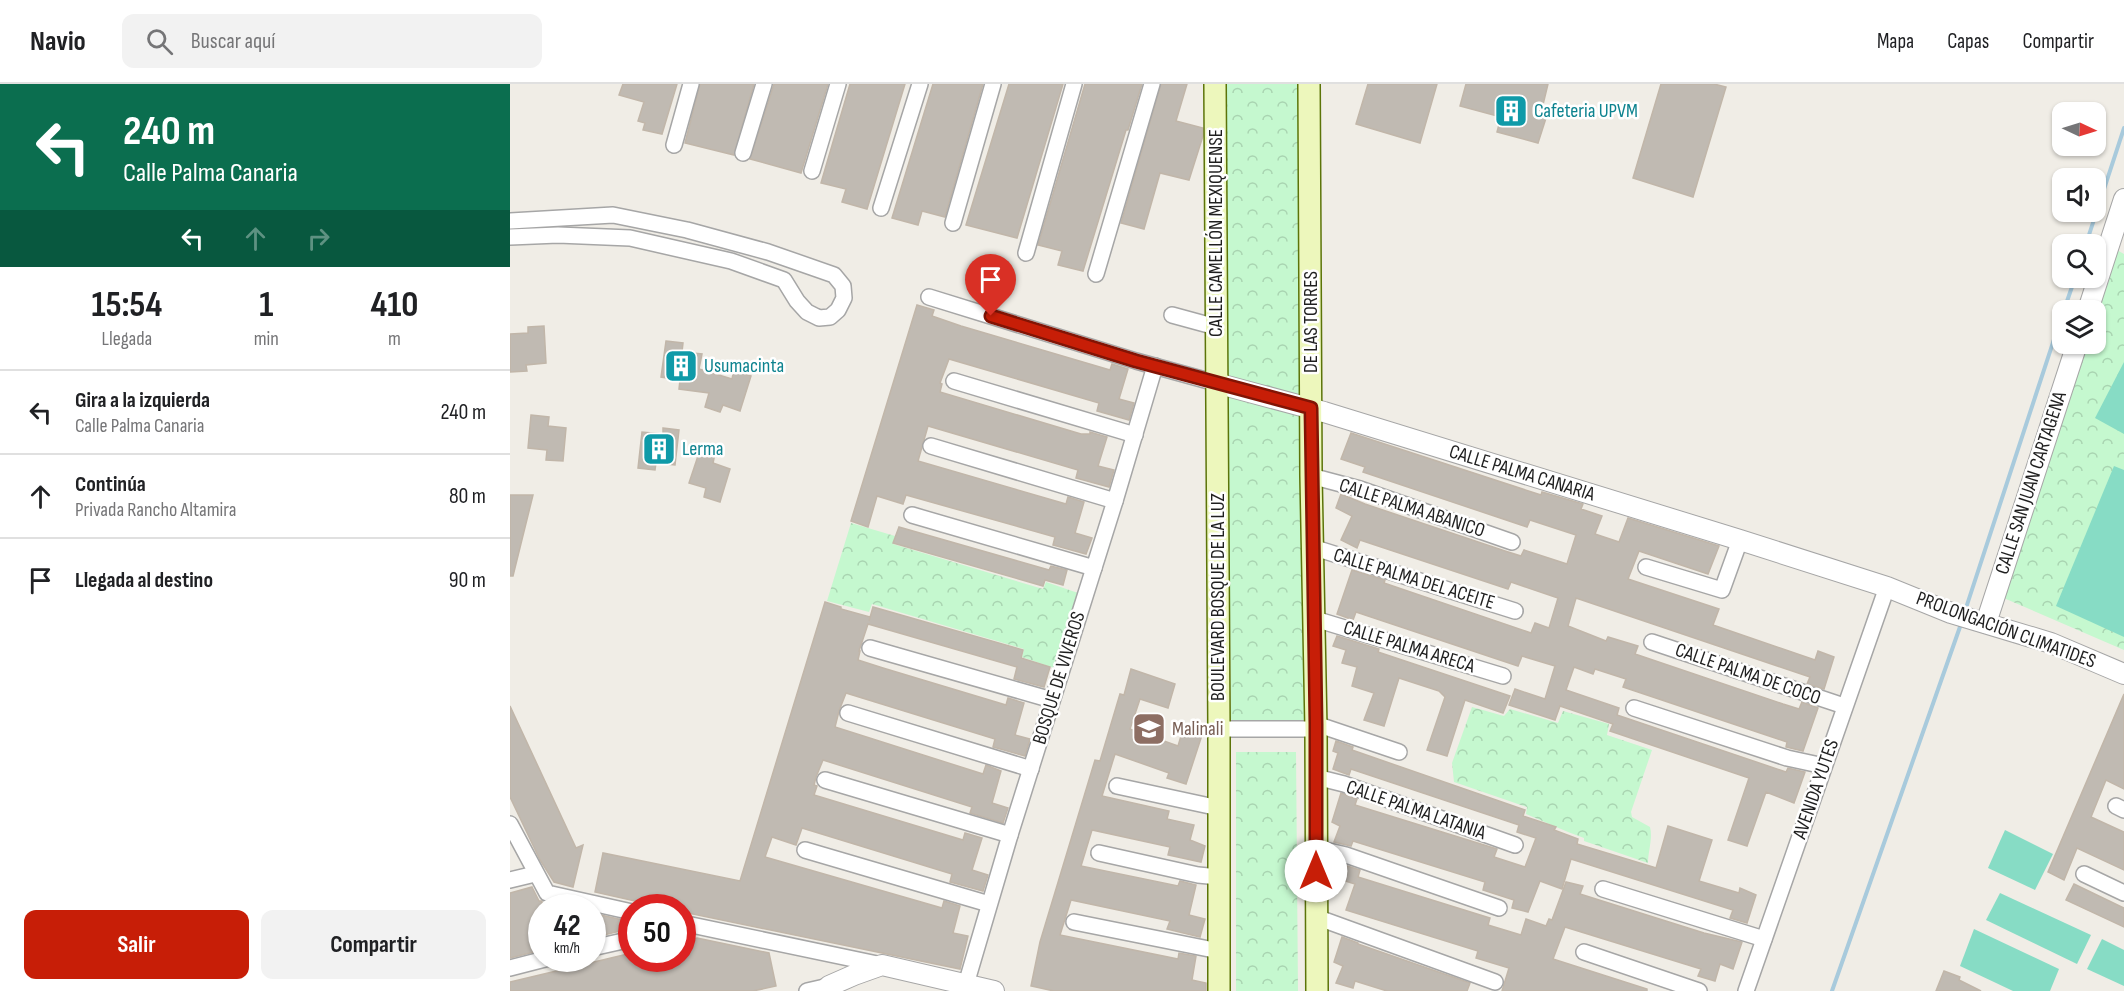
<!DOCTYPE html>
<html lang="es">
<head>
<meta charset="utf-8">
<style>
	:root { --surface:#fff; --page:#f2f2f2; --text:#202124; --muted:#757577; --line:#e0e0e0; --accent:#c71e07 }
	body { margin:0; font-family:"Sofia Sans Condensed",sans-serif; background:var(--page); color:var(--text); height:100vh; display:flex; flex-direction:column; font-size:22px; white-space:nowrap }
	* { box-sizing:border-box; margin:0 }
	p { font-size:20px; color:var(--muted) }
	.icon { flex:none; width:33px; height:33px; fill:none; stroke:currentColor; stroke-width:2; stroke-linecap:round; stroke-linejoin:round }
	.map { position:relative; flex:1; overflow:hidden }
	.panel { display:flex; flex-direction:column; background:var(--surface); width:510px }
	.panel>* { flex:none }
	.top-card { background:#0b6e4f; color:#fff; overflow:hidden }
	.needle { width:39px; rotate:94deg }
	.controls { position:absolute; left:1542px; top:18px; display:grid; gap:12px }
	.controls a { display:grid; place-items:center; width:54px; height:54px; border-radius:12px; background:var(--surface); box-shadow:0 2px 4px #0004; font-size:30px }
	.speed { position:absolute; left:18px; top:810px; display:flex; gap:12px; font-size:30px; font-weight:700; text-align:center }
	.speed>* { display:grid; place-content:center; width:78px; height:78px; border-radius:50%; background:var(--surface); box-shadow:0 2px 4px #0004; line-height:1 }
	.speed small { font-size:15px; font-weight:400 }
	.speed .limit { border:9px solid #d22; background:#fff; color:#111 }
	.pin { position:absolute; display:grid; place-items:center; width:51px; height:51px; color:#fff; margin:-62px -26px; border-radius:50% 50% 50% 0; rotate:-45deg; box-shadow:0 0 6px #0007 }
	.pin .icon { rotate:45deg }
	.me { position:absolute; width:66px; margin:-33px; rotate:0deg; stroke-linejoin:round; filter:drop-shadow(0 0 4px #0008) }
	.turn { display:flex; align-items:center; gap:21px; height:126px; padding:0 24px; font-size:27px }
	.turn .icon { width:78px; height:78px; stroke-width:2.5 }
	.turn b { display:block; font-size:42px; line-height:51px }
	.lanes { display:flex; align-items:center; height:57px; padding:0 24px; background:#0003; justify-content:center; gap:30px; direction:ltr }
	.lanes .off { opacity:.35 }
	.eta { display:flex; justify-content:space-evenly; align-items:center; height:102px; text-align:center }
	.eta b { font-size:36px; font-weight:700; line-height:42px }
	.cta { display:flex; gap:12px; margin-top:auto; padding:12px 24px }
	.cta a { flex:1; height:69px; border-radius:12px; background:var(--accent); color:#fff; font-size:24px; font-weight:700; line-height:69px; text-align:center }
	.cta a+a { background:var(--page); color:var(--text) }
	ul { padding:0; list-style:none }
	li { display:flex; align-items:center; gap:18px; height:84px; padding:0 24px; border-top:2px solid var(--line) }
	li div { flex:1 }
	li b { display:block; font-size:22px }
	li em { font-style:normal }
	header { display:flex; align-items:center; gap:36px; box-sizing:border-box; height:84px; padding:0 30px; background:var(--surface); border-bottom:2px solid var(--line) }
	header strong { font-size:28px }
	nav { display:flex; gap:33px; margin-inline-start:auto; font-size:21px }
	.search { width:420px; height:54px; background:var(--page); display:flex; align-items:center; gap:15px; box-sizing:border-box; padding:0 21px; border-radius:12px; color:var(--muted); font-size:22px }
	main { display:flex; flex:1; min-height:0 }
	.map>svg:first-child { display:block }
	.park { fill:url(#park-crowns) }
	.pitch { fill:#87dcc5 }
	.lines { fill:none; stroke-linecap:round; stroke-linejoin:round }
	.stream { stroke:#a8cadc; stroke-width:4 }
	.building { fill:#c0bab2; stroke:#c1b6a9; stroke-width:1.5 }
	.minor-casing { stroke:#a6a6a6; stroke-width:18 }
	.tertiary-casing { stroke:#a6a6a6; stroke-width:22 }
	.secondary-casing { stroke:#5c7409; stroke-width:24 }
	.minor { stroke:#fff; stroke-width:15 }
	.tertiary { stroke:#fff; stroke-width:20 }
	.secondary { stroke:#edf7bc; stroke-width:21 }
	.route-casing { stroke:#811405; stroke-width:15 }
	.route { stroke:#c71e07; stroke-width:10 }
	.labels { text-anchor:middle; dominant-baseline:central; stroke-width:5; stroke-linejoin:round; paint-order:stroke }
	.culture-label { font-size:20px; fill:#0d838f; stroke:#fff; text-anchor:start }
	.street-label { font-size:20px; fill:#1f1f1f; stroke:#fff }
	.education-label { font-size:20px; fill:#785e54; stroke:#fff; text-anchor:start }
</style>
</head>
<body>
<header>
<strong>Navio</strong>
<div class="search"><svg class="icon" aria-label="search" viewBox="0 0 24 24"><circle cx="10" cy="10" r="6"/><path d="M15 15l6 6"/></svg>Buscar aquí</div>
<nav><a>Mapa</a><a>Capas</a><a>Compartir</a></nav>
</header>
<main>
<section class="panel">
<div class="top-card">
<div class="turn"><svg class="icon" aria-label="left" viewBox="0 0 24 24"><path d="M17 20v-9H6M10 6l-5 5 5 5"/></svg><div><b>240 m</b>Calle Palma Canaria</div></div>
<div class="lanes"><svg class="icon" aria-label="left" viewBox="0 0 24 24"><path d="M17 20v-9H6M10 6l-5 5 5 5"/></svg><svg class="icon off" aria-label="ahead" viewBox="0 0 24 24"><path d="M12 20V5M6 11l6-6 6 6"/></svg><svg class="icon off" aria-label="right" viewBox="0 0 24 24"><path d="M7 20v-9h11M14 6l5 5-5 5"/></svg></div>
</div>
<div class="eta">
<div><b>15:54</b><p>Llegada</p></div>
<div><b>1</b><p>min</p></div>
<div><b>410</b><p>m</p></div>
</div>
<ul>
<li><svg class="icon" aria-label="left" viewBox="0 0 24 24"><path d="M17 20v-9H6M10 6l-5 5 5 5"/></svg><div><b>Gira a la izquierda</b><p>Calle Palma Canaria</p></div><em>240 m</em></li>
<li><svg class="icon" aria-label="ahead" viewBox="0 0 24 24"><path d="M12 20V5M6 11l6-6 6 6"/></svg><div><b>Continúa</b><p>Privada Rancho Altamira</p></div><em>80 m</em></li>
<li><svg class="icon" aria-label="arrive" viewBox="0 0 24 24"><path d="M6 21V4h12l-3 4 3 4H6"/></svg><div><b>Llegada al destino</b></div><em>90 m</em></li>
</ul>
<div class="cta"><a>Salir</a><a>Compartir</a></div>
</section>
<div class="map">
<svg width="1614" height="907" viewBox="0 0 1614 907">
	<defs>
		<pattern id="park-crowns" width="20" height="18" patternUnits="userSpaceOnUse" patternTransform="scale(1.5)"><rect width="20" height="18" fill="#c5f8cf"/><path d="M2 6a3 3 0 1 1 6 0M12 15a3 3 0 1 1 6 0" fill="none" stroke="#a9d4b1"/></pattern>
	</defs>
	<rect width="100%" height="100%" fill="#f0ede6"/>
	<g class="park">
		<path d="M716 0H789L793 314 718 296Z"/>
		<path d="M1605 165 1614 170V566L1489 512 1573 260H1586V226Z"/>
		<path d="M718 308 793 330 796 639 724 640 721 635Z"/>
		<path d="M341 439 385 452 383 460 533 505 536 498 568 509 544 584 512 573 514 565 362 520 359 528 317 517Z"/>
		<path d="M962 623 994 632 1000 625 1048 639 1053 627 1099 640 1097 651 1142 666 1121 728 1122 733 1140 743C1143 754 1138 768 1138 779L1074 757V754C1054 747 1036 738 1016 730L1017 723 944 698 942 679Z"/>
		<path d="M726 668H786L788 907H726Z"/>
	</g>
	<g class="pitch">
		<path d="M1614 278V350L1585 334Z"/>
		<path d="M1604 382 1614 386V553L1546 522Z"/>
		<path d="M1495 746 1543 770 1525 806 1478 784Z"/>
		<path d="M1490 809 1581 851 1567 880 1476 836Z"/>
		<path d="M1464 845 1549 885 1540 907H1503L1450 882Z"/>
		<path d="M1592 855 1614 866V902L1577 885Z"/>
	</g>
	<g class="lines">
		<g class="stream">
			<path d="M1576 160 1614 44"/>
			<path d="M1554 226 1565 194"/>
			<path d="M1455 527 1552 231"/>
			<path d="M1322 907 1451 540"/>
		</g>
	</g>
	<g class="building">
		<path d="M113 0H167L152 50 133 46 135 39 128 37 134 18 109 11Z"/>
		<path d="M190 0H244L224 71 175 59Z"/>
		<path d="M264 0H318L291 89 240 75Z"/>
		<path d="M340 0H395L357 125 332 118 336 105 311 99Z"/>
		<path d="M423 0H473L435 133 412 127 408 141 382 134Z"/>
		<path d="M499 0H553L507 154 456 141Z"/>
		<path d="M575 0H632L618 46H616L573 187 548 181 552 167 528 161Z"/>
		<path d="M651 0H677L666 37 693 44V52L679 96 650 89 634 145 611 139Z"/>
		<path d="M858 0H927L910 59 846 40Z"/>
		<path d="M956 0H1038L1030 33 1036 34 1028 59 987 48 991 33 950 22Z"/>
		<path d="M1151 0H1204L1216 3 1183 113 1123 94Z"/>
		<path d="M407 221 424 226 422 232 451 242 600 286 602 280 618 285 609 315 624 319 619 336 587 327 589 319 439 275 430 299 432 300 430 308 571 350H580V348L597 353 588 382 604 386 599 403 566 394 568 386 418 342 408 377 556 420 558 413 574 418 565 449 582 454 576 470 543 461 545 453 396 411 393 420 367 412 358 443 341 437Z"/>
		<path d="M34 242 36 279 16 281 17 287 0 288V250L18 249V243Z"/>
		<path d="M156 257 173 259 172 268 192 270 189 285 222 295 224 286 241 292 230 327 213 321 210 328 195 323 199 309 169 305 170 296 151 293Z"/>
		<path d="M21 331 39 333 38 342 56 344 53 377 36 376 37 366 18 364Z"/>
		<path d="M153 344 169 346 165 381 146 379 145 386 128 384 132 348 153 350Z"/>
		<path d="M841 349 1031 411 1032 408 1073 420 1071 425 1092 432 1085 450 1109 458 1118 434 1209 462 1198 490 1129 467 1118 495 1209 525 1203 541 1305 576 1308 567 1324 573 1314 605 1297 600 1300 593 1066 514 1058 542 1096 557 1098 553 1128 562 1125 570 1273 620 1289 625 1292 618 1308 624 1293 667 1276 663 1277 658 1268 655 1113 603 1116 595 1085 585 1083 590 1064 583 1056 606 1109 624 1107 631 1276 688 1278 684 1295 688 1284 719 1256 708 1237 762 1218 756 1239 694 1100 647 1103 640 1050 622 1045 636 999 621 1005 605 1035 615 1045 582 1012 572 1008 582 846 528 843 536 827 530 842 486 875 496 874 499 1021 549 1025 539 1039 544 1048 514 1001 498 998 505 850 456 847 464 831 456 842 432 826 424 831 410 855 420 995 467 1011 472 1014 466 1057 480 1066 451 1020 436 1017 443 853 388 855 383 831 375Z"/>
		<path d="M190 366 205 370 203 379 220 385 210 418 194 413 196 404 179 399Z"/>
		<path d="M0 411H23L3 492H0Z"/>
		<path d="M389 443 539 486 541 482 557 486 553 501 535 496 533 502 383 459Z"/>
		<path d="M315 518 331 523V525L360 533 359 537 363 523 513 566 511 574 540 583 534 603 504 595 507 583 358 540 349 567H350L348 576 373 584 496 621 498 614 514 619 505 651 520 655 515 672 483 663 485 655 336 609 329 627 325 643 473 690 476 681 491 687 482 719 498 724 493 739 460 729 462 723 313 676 306 693 304 701 307 702 304 711 453 756 455 749 472 754 462 786 478 791 473 807 440 798 442 790 292 744 286 761 262 753 255 773 432 824 434 817 450 822 443 849 458 852 450 885 173 828 174 824H156L85 808 93 769 230 797Z"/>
		<path d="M827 552 869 565 868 568 1000 612 993 629 955 616 937 672 917 666 935 613 929 607 889 594 874 642 854 636 864 609 842 602 847 583 832 579 836 566 823 562Z"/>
		<path d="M621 585 665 600 658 624 630 615 620 645 668 662 674 642 693 648 676 700 657 694 659 689 605 670 592 712 659 727 657 735 684 741 680 756 695 762 691 778 658 771 660 763 582 746 571 782 668 802 670 797 686 801 679 831 695 835 690 853 657 845 660 837 561 816 550 851 668 875 669 869 686 872 682 896 696 899V907H544L521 902 530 858 585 676 590 677 610 610 614 611Z"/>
		<path d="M1614 610V705L1596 696 1581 733 1614 748V786L1567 764 1554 796 1538 788Z"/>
		<path d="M0 622 66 764 73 761 63 803 44 798 30 776 0 713Z"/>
		<path d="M826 657 843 663 842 666 1015 726 1013 732 1046 743 1044 746 1068 755 1067 760 1143 783 1146 784 1158 742 1202 756 1189 797 1229 809 1230 804 1246 811 1237 839 1220 834 1223 826 1061 775 1052 805 1030 797 1018 828 1002 824 1004 816 973 806 975 798 843 757 841 762 824 758 830 742 822 738 831 709 847 715 845 721 987 765 984 773 1015 783 1026 754 1007 748 1009 741 841 685 839 691 823 685 828 669 823 667Z"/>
		<path d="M834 781 850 786 848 793 980 834 978 841 1011 851 1016 835 1036 842 1039 835 1042 836 1056 798 1073 802 1070 810 1194 849 1232 858 1223 885 1210 880 1205 897 1188 892 1191 885 1055 843 1043 875 1137 905V907H992L999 884 966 874 968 867 836 826 845 800 829 795Z"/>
		<path d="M1564 800 1614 824V843L1556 816Z"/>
		<path d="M22 803 29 817H32V866L0 874V809Z"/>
		<path d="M82 829 122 838V844L82 854Z"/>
		<path d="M832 853 848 859V860L960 899 957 907H877L845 897 843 904 826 899 833 882 824 878Z"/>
		<path d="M187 854 259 869 266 902 243 907H0V898L122 869V874H172V858Z"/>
		<path d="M1434 887 1450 893 1449 896 1471 907H1426Z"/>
	</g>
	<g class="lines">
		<defs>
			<g id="minor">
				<path d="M164 61 181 0"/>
				<path d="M233 69 254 0"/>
				<path d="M302 87 328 0"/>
				<path d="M371 124 410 0"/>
				<path d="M0 137 103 131 177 146 258 168 324 191 333 202 334 214 328 226 320 233 309 234 297 228 287 217 274 196 221 177 120 154 48 151 0 153"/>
				<path d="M443 139 483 0"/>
				<path d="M516 169 564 0"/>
				<path d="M586 190 642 0"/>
				<path d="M419 213 626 277 706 299"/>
				<path d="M662 231 706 243"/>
				<path d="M444 297 625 351"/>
				<path d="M421 362 605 417"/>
				<path d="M801 392 850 405 1002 458"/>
				<path d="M402 431 584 484"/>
				<path d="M802 463 1005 527"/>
				<path d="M1136 483 1212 506 1230 456"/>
				<path d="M805 535 993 592"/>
				<path d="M1142 558 1334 622"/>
				<path d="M360 564 542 616"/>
				<path d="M1124 624 1277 674 1314 682"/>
				<path d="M338 629 521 685"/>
				<path d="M806 640 889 668"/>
				<path d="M709 645H806"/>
				<path d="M806 693 834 700 1005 761"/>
				<path d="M315 696 500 751"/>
				<path d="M607 702 709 724"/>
				<path d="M1606 722 1614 726"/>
				<path d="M0 740 37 809 122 828"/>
				<path d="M806 764 836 771 989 824"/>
				<path d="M295 766 479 820"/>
				<path d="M589 769 688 791 709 793"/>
				<path d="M1574 790 1614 809"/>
				<path d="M0 796 25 790"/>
				<path d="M1093 805 1254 855"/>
				<path d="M806 833 985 898"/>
				<path d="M564 838 709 867"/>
				<path d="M172 839 372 881"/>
				<path d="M82 864 122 855"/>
				<path d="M1074 868 1189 907"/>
				<path d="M0 884 39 874"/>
				<path d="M297 907 319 902"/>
				<path d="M454 907 500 751 605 417 645 282"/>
				<path d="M1236 907 1377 503"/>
			</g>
			<g id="tertiary">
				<path d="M1578 226 1614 115"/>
				<path d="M706 299 814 328 1230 456 1377 503 1441 529 1541 559 1614 590"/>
				<path d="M1476 539 1567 260"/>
				<path d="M314 907 319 902 344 891 372 881 484 907"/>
			</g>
			<g id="secondary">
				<path d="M705 0 709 645V907"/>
				<path d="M799 0 801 392 806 645 807 907"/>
			</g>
		</defs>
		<use href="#minor" class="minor-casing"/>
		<use href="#tertiary" class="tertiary-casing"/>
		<use href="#secondary" class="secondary-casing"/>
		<use href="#minor" class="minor"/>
		<use href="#tertiary" class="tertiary"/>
		<use href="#secondary" class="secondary"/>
	</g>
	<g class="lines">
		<defs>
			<path id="route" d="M481 232 626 277 801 324 806 640V787"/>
		</defs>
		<use href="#route" class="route-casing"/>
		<use href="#route" class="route"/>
	</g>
	<defs>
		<symbol id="building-square" viewBox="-11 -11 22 22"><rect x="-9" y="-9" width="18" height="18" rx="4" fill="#0f9aa8" stroke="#fff"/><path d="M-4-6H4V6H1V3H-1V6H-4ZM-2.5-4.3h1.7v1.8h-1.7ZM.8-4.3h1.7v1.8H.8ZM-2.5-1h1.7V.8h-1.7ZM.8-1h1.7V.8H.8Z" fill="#fff"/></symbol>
		<symbol id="school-square" viewBox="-11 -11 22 22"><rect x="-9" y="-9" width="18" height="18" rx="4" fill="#8d6e63" stroke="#fff"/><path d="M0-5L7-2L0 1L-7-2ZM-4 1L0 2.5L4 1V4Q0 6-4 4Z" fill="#fff"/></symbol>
	</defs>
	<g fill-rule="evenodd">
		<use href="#building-square" x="982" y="8" width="38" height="38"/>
		<use href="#building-square" x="152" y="263" width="38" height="38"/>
		<use href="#building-square" x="130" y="346" width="38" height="38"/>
		<use href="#school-square" x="620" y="626" width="38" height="38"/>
	</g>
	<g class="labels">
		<g class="culture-label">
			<text x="1024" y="27">Cafeteria UPVM</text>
			<text x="194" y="282">Usumacinta</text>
			<text x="172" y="365">Lerma</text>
		</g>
		<g class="street-label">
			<text transform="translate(706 149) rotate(-90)">CALLE CAMELLÓN MEXIQUENSE</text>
			<text transform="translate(801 238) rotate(-90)">DE LAS TORRES</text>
			<text transform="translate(1012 389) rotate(17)">CALLE PALMA CANARIA</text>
			<text transform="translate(1521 399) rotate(-72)">CALLE SAN JUAN CARTAGENA</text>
			<text transform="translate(902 424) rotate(18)">CALLE PALMA ABANICO</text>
			<text transform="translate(904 495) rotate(17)">CALLE PALMA DEL ACEITE</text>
			<text transform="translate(708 513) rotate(-90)">BOULEVARD BOSQUE DE LA LUZ</text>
			<text transform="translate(1496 546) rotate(20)">PROLONGACIÓN CLIMATIDES</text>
			<text transform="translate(899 563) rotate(17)">CALLE PALMA ARECA</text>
			<text transform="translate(1238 590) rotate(19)">CALLE PALMA DE COCO</text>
			<text transform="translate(549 594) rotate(-73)">BOSQUE DE VIVEROS</text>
			<text transform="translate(1306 705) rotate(-71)">AVENIDA YUTES</text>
			<text transform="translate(906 726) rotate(19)">CALLE PALMA LATANIA</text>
		</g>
		<g class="education-label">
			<text x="662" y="645">Malinali</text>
		</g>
	</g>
</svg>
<div class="controls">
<a><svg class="needle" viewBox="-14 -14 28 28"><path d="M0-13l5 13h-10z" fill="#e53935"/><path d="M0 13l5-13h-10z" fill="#757577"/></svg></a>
<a><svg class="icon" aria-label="sound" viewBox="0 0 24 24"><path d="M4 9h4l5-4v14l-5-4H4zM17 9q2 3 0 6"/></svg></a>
<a><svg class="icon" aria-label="search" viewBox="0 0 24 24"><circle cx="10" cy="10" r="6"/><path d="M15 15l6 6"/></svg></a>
<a><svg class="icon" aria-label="layers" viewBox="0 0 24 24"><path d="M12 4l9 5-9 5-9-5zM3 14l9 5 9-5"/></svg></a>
</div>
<div class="speed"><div>42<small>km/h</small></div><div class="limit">50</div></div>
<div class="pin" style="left:481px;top:232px;background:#d93025"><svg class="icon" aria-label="arrive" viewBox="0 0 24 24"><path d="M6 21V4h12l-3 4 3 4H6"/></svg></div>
<svg class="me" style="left:806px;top:787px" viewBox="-20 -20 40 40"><circle r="19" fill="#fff"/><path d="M0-13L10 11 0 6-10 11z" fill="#c71e07"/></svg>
</div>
</main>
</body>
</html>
